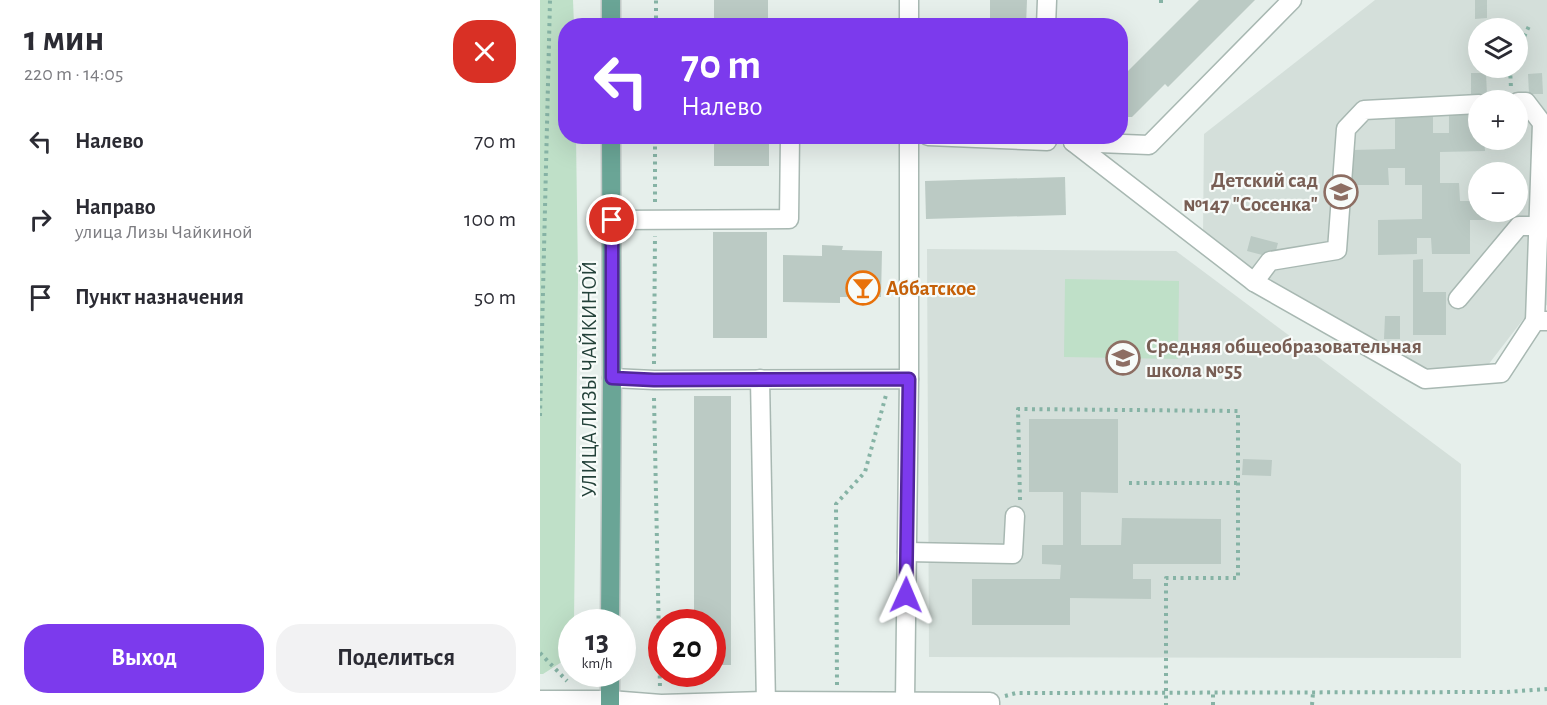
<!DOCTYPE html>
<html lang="ru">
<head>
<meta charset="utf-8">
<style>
	:root { --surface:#fff; --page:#f2f2f3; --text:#2b2b33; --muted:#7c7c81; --accent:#7c3aed }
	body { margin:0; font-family:"Alegreya Sans",sans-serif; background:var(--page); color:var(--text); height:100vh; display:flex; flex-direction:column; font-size:22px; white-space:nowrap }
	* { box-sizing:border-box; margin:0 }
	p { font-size:20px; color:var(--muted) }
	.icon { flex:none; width:33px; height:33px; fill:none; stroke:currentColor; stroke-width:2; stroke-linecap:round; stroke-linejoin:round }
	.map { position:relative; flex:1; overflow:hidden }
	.drawer { display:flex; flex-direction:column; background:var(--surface); width:540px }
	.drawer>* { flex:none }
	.hud { position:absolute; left:18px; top:18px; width:570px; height:126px; border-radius:24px; box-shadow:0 6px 24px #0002; background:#7c3aed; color:#fff; overflow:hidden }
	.fabs { position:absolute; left:928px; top:18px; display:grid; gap:12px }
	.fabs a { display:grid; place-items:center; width:60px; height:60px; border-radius:50%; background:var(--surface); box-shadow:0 6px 24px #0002; font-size:30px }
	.speed { position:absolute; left:18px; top:609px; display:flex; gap:12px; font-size:30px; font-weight:700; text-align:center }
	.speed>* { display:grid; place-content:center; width:78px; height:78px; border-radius:50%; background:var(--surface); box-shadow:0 6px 24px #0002; line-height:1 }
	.speed small { font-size:15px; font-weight:400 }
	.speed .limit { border:9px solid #d22; background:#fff; color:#111 }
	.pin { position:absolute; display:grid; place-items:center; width:51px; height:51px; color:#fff; margin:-26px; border:3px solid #fff; border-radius:50%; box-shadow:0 2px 6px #0007 }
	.me { position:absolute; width:66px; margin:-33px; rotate:1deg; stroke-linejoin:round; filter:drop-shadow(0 0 4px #0008) }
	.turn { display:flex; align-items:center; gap:21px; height:126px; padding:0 24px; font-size:27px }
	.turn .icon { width:78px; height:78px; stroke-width:2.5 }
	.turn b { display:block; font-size:42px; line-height:51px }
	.round { display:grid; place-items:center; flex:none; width:63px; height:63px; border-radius:24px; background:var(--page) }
	.summary { display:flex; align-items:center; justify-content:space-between; height:102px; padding:0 24px }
	h1 { font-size:36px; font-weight:600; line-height:45px }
	.cta { display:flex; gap:12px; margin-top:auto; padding:12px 24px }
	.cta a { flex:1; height:69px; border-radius:24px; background:var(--accent); color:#fff; font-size:24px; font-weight:600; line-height:69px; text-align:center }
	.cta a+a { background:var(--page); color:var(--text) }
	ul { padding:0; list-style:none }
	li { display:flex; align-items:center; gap:18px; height:78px; padding:0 24px }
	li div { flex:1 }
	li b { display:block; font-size:22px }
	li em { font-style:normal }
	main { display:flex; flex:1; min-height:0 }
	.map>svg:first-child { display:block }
	.built { fill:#d4dfda; fill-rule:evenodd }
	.green { fill:#bfe0c8 }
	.building { fill:#bbcac4 }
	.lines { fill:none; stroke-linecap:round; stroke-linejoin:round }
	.minor-casing { stroke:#a8b8b2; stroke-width:21 }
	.major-casing { stroke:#c2cac8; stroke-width:21 }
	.path { stroke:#86b3a5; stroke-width:4; stroke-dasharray:3 4.5; stroke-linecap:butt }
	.minor { stroke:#fff; stroke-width:18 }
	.major { stroke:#6aa596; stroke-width:18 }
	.route-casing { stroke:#51269a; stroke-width:15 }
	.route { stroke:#7c3aed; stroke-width:10 }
	.labels { text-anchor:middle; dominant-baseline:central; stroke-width:4.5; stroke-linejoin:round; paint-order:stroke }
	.education-label { font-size:21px; font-weight:bold; fill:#785e54; stroke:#f7fbf9; text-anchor:end }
	.food-label { font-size:21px; font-weight:bold; fill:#c56008; stroke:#f7fbf9; text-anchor:start }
	.street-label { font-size:21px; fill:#24423a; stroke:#f7fbf9 }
</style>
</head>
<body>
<main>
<section class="drawer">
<div class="summary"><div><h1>1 мин</h1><p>220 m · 14:05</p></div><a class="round" style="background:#d93025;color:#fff"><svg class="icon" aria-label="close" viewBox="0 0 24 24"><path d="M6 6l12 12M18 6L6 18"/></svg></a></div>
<ul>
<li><svg class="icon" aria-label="left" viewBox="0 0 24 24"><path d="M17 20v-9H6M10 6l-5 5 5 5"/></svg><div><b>Налево</b></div><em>70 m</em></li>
<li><svg class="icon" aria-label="right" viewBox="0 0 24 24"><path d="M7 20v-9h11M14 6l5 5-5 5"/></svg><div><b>Направо</b><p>улица Лизы Чайкиной</p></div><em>100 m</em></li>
<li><svg class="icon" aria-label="arrive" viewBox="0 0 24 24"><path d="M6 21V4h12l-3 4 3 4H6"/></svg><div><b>Пункт назначения</b></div><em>50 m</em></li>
</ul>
<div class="cta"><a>Выход</a><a>Поделиться</a></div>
</section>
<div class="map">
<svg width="1007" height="705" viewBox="0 0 1007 705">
	<rect width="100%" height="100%" fill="#e6efeb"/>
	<g class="built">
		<path d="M835 0H1007V305L985 317 948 365 881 370 725 282 663 235 664 134ZM939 28H978V68H939ZM939 100H978V140H939ZM939 172H978V212H939Z"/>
		<path d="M387 249 636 251 921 464V658L389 657Z"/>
	</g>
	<g class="green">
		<path d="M0 0H33L34 25 26 26V136L36 137 38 278 34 622H32L31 656 3 674H0Z"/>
		<path d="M525 279 639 281 638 359 524 357Z"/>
	</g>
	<g class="building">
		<rect x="174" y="0" width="54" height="26"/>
		<path d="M450 0H487L486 26H450Z"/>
		<path d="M659 0H715L628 87 625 84 592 117H580V79Z"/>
		<path d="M935 0H947V18L935 19Z"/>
		<path d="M931 73H946L947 95 931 96Z"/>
		<path d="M1002 73 1003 94H989L988 74Z"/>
		<path d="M939 113V140H944L945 151 900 152V183H919L920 201H936V183H939V212H973V220H930V254H892L891 238H877V254L838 255V220L882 219V185H865V168H848L849 185H811V150L855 149V115H893V133H909V114Z"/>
		<rect x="174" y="136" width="55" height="30"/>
		<path d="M525 177 526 215 386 219 385 181Z"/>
		<rect x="173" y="232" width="54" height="106"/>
		<path d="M711 236 738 243 734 258 707 251Z"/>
		<path d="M282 245 303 246 302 250 342 251 341 297H300V303L243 302V255L282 256Z"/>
		<path d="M883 259V292H906V335H873V260Z"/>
		<path d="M845 316H860V339H844Z"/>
		<path d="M154 396H191V665H172V622H154Z"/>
		<path d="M489 419H578V493L541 492V545H581L582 518 681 519V564H593V579H611V599L530 598V625H432V579H520L521 565 502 564V545H523V492H489Z"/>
		<path d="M703 459 732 460 731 476 702 475Z"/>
	</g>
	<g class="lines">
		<defs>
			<g id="minor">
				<path d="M369 26V0"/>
				<path d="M506 26 507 0"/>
				<path d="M978 102H986L1002 123 995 321"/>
				<path d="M388 136 507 141V136"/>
				<path d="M533 142 714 282 885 379 961 373 995 321H1007"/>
				<path d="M533 142 609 145 752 0"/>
				<path d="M72 220 249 219 250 136"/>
				<path d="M714 282 730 261 797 250 806 129 824 110 939 104"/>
				<path d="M918 299 979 226H999"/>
				<path d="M72 378 114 380 369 379 365 701"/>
				<path d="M220 379 226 705"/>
				<path d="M369 379V136"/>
				<path d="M367 552 473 554 475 516"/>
				<path d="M0 700H70L121 704 226 701 450 702V705"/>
			</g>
			<g id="major">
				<path d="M71 0V26"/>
				<path d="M70 622 72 378 71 136"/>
				<path d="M70 705V674"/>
			</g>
		</defs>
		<use href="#minor" class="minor-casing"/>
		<use href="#major" class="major-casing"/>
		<g class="path">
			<path d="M621 0V5"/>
			<path d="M116 26V0"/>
			<path d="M978 50 989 26"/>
			<path d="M970 68 971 88"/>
			<path d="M115 202V136"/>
			<path d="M114 364 115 236"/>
			<path d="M114 398 120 688"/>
			<path d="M0 416 10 0"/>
			<path d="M589 483H698"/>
			<path d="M480 500 478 409 698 411V578H626V705"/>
			<path d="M0 653 27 681"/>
			<path d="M297 685 296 504 325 472 346 395"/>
			<path d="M465 696 476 693 966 692 1007 689"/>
			<path d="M673 705V693"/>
			<path d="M772 705 773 693"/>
		</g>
		<use href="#minor" class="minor"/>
		<use href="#major" class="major"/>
	</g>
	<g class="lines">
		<defs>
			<path id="route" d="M72 220V378L114 380 369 379 366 595"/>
		</defs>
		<use href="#route" class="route-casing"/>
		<use href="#route" class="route"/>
	</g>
	<defs>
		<symbol id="school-ring" viewBox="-11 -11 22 22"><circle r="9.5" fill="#f7fbf9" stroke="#8d6e63" stroke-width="1.5"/><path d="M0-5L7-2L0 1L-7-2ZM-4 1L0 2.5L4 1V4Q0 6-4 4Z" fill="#8d6e63"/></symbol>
		<symbol id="bar-ring" viewBox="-11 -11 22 22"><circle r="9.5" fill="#f7fbf9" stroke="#e8710a" stroke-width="1.5"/><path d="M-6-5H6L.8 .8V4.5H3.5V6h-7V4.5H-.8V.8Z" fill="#e8710a"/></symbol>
	</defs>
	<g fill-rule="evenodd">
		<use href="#school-ring" x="782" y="173" width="38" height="38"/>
		<use href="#bar-ring" x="304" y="269" width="38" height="38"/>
		<use href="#school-ring" x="564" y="339" width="38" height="38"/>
	</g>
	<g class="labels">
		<g class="education-label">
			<text x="778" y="180">Детский сад<tspan x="778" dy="24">№147 "Сосенка"</tspan></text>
			<text x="606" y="346" text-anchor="start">Средняя общеобразовательная<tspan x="606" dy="24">школа №55</tspan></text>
		</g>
		<g class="food-label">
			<text x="346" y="288">Аббатское</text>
		</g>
		<g class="street-label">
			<text transform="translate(49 379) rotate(-90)">УЛИЦА ЛИЗЫ ЧАЙКИНОЙ</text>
		</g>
	</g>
</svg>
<div class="fabs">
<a><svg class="icon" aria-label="layers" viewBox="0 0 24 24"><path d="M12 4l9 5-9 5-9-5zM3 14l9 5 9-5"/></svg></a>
<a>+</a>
<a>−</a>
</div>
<div class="speed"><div>13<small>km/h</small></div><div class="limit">20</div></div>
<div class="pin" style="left:72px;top:220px;background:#d93025"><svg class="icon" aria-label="arrive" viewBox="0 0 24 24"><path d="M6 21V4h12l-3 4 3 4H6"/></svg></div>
<svg class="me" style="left:366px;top:595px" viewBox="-20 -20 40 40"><path d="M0-17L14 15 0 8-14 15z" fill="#7c3aed" stroke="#fff" stroke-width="4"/></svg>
<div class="hud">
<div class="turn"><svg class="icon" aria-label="left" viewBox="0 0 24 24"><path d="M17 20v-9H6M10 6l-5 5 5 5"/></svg><div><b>70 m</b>Налево</div></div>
</div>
</div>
</main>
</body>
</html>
